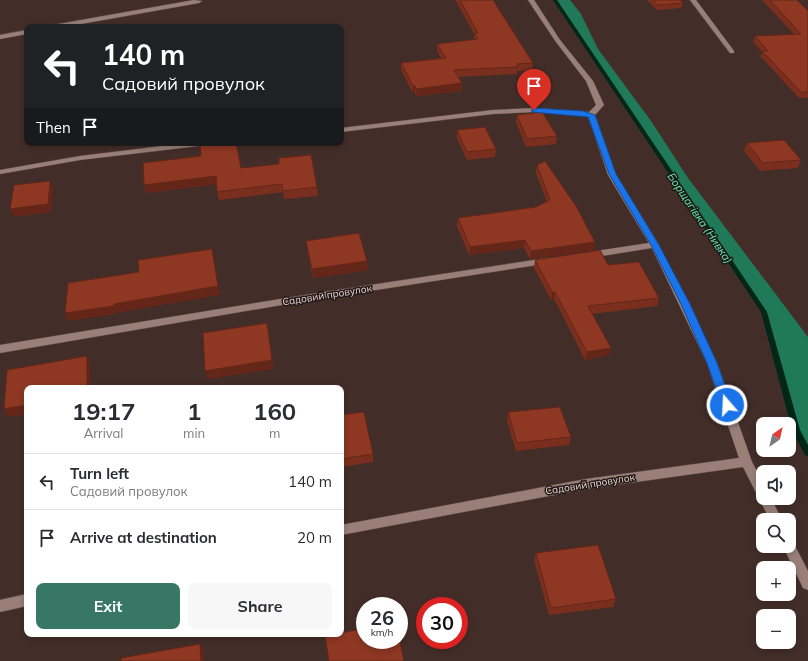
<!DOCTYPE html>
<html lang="en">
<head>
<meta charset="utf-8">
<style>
	:root { --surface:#fff; --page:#f7f7f7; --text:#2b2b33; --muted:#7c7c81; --line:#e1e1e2; --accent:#377764 }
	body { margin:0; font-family:Mulish,sans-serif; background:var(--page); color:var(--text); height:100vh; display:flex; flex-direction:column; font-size:15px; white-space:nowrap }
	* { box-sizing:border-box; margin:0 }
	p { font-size:13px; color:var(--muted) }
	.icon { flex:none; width:22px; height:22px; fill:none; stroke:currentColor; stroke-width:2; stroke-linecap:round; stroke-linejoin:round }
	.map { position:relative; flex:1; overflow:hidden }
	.panel { position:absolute; left:24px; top:385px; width:320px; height:252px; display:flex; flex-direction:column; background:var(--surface); border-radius:8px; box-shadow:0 2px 6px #0003 }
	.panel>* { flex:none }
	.guide { position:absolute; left:24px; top:24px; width:320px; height:122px; border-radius:8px; box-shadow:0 2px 6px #0003; background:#202124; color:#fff; overflow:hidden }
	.needle { width:26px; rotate:34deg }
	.tools { position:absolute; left:756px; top:417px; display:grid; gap:8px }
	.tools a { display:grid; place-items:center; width:40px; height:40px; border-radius:8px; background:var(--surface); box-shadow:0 2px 6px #0003; font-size:20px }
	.speed { position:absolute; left:356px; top:597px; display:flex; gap:8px; font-size:20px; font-weight:700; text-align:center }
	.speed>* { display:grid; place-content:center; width:52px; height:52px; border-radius:50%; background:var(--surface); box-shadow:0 2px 6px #0003; line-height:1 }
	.speed small { font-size:10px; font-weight:400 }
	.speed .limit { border:6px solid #d22; background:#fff; color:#111 }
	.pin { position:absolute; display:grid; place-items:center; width:34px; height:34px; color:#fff; margin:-41px -17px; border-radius:50% 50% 50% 0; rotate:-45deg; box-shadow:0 0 4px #0007 }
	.pin .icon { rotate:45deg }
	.me { position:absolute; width:44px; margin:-22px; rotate:341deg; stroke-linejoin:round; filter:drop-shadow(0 0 3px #0008) }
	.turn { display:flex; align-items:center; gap:14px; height:84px; padding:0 12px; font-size:18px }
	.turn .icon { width:52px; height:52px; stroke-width:2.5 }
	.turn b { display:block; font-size:28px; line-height:34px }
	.then { display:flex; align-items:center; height:38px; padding:0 12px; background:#0003; gap:8px; font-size:15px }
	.eta { display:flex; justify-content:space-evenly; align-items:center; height:68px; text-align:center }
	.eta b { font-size:24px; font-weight:700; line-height:28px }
	.action { display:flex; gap:8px; margin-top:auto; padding:8px 12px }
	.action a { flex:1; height:46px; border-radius:8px; background:var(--accent); color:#fff; font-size:16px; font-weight:700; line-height:46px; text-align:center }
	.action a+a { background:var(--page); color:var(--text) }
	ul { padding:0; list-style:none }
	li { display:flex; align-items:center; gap:12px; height:56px; padding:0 12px; border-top:1px solid var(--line) }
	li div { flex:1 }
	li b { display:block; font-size:15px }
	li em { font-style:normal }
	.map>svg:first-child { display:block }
	.forest { fill:#207a59 }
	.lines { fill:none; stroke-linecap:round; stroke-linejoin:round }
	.stream { fill:#022719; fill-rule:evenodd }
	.minor-casing { stroke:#5e4b47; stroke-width:1 }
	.minor { fill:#997f78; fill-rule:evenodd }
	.wall { fill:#7a2f1e }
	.shaded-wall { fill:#632618 }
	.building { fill:#8e3723; stroke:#632618 }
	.route { fill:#1a73e8; stroke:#114b97 }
	.labels { text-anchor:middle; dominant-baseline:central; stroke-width:3; stroke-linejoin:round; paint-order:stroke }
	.street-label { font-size:10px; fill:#e6d7d3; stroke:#231816 }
	.water-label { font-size:11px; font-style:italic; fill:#5cf2b8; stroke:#231816 }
</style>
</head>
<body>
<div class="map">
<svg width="808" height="661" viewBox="0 0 808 661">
	<rect width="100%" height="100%" fill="#432d28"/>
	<path class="forest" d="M555 0H570L581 14 598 49 651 121 688 178 808 337V453L796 430 764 312Z"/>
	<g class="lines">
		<path class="stream" d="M553 0H557L767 312 800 430 808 445V456L805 455 792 430 761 312Z"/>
		<defs>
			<g id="minor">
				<path d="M194 0 202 1 199 3 64 27H50L53 25Z"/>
				<path d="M528 0H534L560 40 593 81 604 105 595 115 616 175 659 245 717 363 752 462 763 483V498H771L782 520H770L743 467 586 489 341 535V525L586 479 739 458 707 363 652 248 589 258 584 255 589 252 649 243 608 175 588 116 534 112 493 114 341 132V128L493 110 534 108 589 112 596 105 586 81 556 42Z"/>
				<path d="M690 0H696L734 51V53H730Z"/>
				<path d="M27 30V34L0 39V35Z"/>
				<path d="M187 143H211L207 145 80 160 0 174V170L80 156Z"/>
				<path d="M547 258 550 259 552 261 550 263 305 301 0 353V345L305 295Z"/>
				<path d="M789 540 793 542 808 571V590L803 588 783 546H789Z"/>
				<path d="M27 594V606L0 612V600Z"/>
			</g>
		</defs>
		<use href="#minor" class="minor-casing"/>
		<use href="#minor" class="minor"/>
	</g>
	<g class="wall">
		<path d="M456 0H493L533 63 532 70 517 71V74L458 77 462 91 416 96 415 93H413L401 70V63L441 58 437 51V44L474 40V34L456 1Z"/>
		<path d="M647 0H680L683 3 681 8 657 10Z"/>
		<path d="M762 0H797L808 11V98H799L761 57 762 52 753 42 755 36 794 34Z"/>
		<path d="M517 115 557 136 556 144 526 147 516 122Z"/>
		<path d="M457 130 496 149 495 157 467 160 457 138Z"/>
		<path d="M747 143 801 160 798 168 760 171 744 151Z"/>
		<path d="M537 165 594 250 530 259 524 248 469 255 457 226 458 218 536 207 547 202 536 173Z"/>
		<path d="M241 168 317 187 318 196 284 199 283 192 219 200 217 192V184L146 193 144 185Z"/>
		<path d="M306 241 367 261 368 270 313 278 307 249Z"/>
		<path d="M535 260 608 265 659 298 657 306 592 314 611 348 609 355 585 360 554 299 551 300 534 268Z"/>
		<path d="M508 412 571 437 569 445 516 451 507 421Z"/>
		<path d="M341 415 373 454V462L341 467Z"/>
		<path d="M536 553 616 599 613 607 549 615 534 560Z"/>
	</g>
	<g class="shaded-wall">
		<path d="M462 83V91L416 96V89Z"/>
		<rect x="413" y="86" width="2" height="7"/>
		<path d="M216 176 218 184 146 193 144 185Z"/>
		<path d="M50 181 53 189 51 212 14 217 10 209Z"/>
		<path d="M525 240 524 248 469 255 470 247Z"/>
		<path d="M595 242 594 250 530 259 531 251Z"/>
		<path d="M212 249 220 295 116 313V314L68 321 65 313 114 304Z"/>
		<path d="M367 261 368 270 313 278 312 269Z"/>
		<path d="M552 292H555L554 299 551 300Z"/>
		<path d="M267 323 274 369 208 379 205 371Z"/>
		<path d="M611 348 609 355 585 360 587 352Z"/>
		<path d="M87 356 90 365V388H87Z"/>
		<path d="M27 405V414L8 417 4 409Z"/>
		<path d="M200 644 204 654V661H201Z"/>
	</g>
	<g class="building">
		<path d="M460 0H493L533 63 517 64 518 67 454 70 462 83 416 89 415 86H413L401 63 446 58 437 44 478 39 474 33H478Z"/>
		<path d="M653 0H680L683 3 658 5Z"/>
		<path d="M770 0H797L808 11V92H801L762 51H768L755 36 801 34Z"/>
		<path d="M542 112 557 136 527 139 517 115Z"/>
		<path d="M485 127 496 149 467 152 457 130Z"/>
		<path d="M784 140 801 160 763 163 747 143Z"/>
		<path d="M212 143H236L241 168 279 164V158L311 155 317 187 283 191 282 184 217 192 216 176 144 185 143 163 201 156 200 144Z"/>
		<path d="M545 161 576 206 595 242 531 251 525 240 470 247 458 218 536 207 550 200 537 165Z"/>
		<path d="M50 181 48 204 10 209 14 185Z"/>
		<path d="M359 233 367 261 312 269 306 241Z"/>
		<path d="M212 249 218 286 114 304V306L65 313 68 283 139 272 138 260Z"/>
		<path d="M600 250 608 265 639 262 659 298 588 306 611 348 587 352 555 292H552L535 260Z"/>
		<path d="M267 323 272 360 205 371 203 333Z"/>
		<path d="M87 356V388H27V405L4 409 7 370Z"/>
		<path d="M560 407 571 437 517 443 508 412Z"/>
		<path d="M364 412 373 454 341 459V415Z"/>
		<path d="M598 545 616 599 551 608 536 553Z"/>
		<path d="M365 628V640H399V638L404 661H329L325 636 335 634H341V633Z"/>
		<path d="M200 644 201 661H121V658Z"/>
	</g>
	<path class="route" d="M534 108 583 111 595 115 616 174 659 245 690 304 717 363 732 405 730 408H723L722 405 707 363 681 304 651 245 609 174 588 117 532 112V109Z"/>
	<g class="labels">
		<g class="street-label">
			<text transform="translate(327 295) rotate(-9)">Садовий провулок</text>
			<text transform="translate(590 484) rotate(-9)">Садовий провулок</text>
		</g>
		<g class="water-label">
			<text transform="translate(700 218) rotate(56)">Борщагівка (Нивка)</text>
		</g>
	</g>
</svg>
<div class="tools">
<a><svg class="needle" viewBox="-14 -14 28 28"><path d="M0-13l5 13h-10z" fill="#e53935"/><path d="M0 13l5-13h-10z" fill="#7c7c81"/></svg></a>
<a><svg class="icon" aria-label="sound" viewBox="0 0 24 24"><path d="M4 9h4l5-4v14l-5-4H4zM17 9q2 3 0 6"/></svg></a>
<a><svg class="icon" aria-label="search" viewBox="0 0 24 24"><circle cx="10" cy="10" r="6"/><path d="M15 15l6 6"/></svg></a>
<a>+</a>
<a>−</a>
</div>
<div class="speed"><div>26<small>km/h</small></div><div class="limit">30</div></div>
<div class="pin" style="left:534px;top:110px;background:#d93025"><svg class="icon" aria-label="arrive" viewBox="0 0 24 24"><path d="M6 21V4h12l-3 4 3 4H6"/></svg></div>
<svg class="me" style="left:727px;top:405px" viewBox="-20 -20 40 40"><circle r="17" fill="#1a73e8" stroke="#fff" stroke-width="3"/><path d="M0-11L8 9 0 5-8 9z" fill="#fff"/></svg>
<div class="guide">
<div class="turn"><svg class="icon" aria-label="left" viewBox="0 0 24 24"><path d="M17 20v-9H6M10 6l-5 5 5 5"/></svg><div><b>140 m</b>Садовий провулок</div></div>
<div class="then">Then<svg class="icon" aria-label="arrive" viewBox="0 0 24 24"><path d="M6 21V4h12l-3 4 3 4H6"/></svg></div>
</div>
<section class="panel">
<div class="eta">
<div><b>19:17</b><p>Arrival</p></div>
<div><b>1</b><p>min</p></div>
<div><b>160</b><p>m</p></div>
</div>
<ul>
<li><svg class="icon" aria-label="left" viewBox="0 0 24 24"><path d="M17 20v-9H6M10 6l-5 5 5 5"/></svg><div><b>Turn left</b><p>Садовий провулок</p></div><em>140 m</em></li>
<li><svg class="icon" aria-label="arrive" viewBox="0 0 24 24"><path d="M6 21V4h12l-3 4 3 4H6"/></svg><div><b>Arrive at destination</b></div><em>20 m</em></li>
</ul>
<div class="action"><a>Exit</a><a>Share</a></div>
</section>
</div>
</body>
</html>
